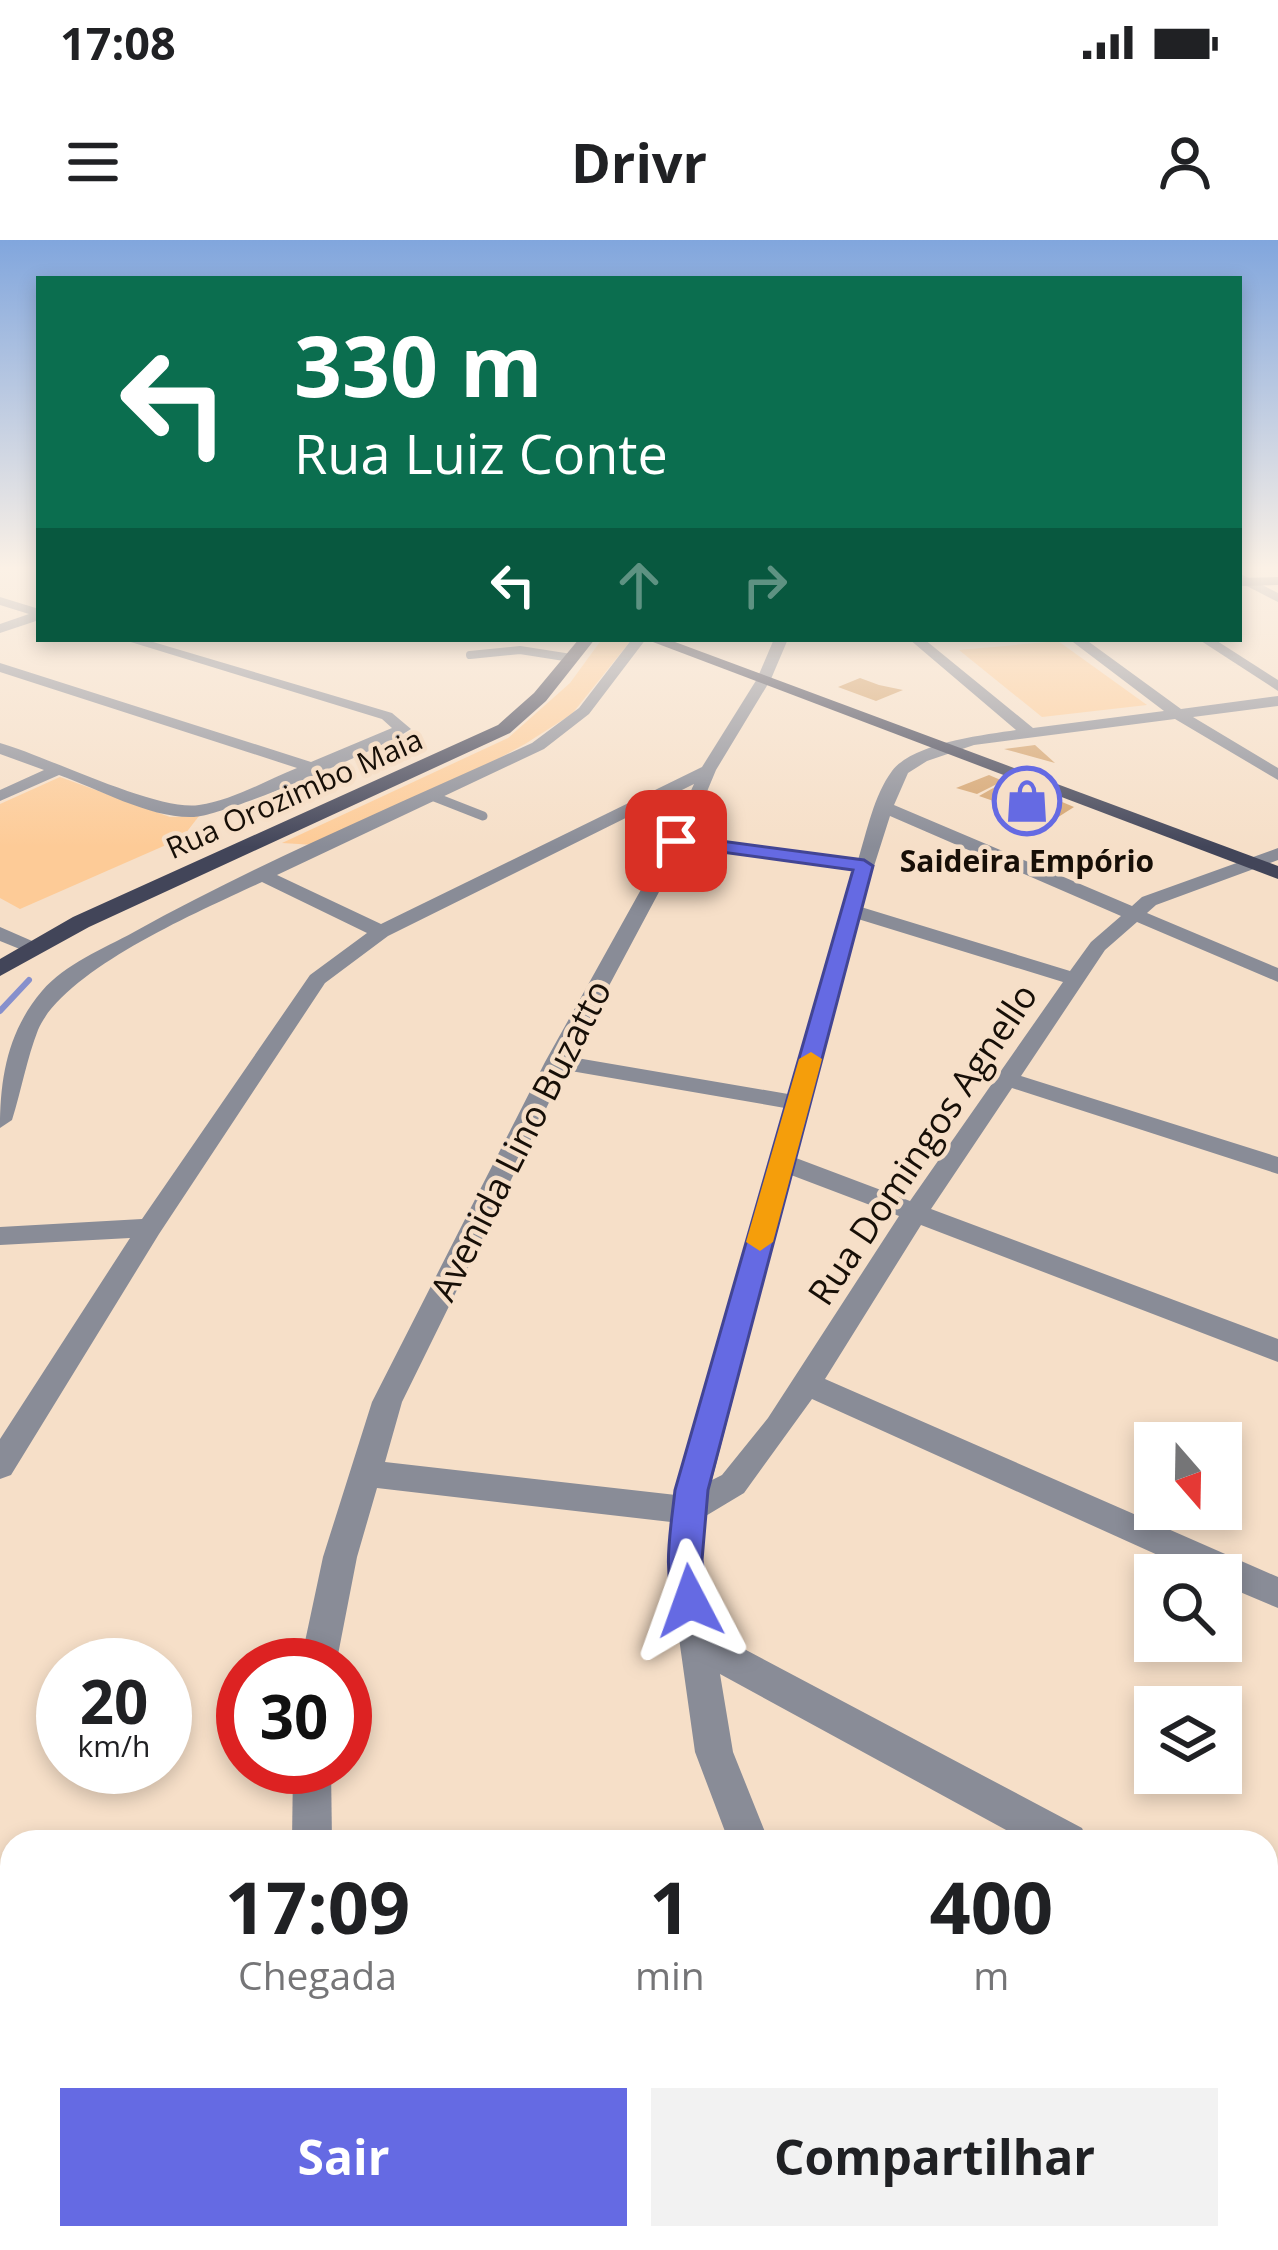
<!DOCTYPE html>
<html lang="pt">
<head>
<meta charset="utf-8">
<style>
	:root { --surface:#fff; --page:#f2f2f2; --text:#202124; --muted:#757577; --accent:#656ae3 }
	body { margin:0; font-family:"Open Sans",sans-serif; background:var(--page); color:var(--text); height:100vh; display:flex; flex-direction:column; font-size:45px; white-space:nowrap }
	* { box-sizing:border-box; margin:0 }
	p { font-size:39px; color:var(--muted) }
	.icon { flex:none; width:66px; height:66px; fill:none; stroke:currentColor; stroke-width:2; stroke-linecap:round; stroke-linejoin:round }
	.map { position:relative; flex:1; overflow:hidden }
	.sheet { position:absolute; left:0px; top:1590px; width:1278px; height:420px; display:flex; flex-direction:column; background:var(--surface); border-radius:36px 36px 0 0; box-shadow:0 6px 18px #0003 }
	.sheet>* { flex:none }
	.banner { position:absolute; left:36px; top:36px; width:1206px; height:366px; border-radius:0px; box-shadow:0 6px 18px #0003; background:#0b6e4f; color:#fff; overflow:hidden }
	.needle { width:78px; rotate:160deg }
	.fabs { position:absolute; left:1134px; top:1182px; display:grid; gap:24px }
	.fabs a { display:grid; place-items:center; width:108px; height:108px; border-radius:0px; background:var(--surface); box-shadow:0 6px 18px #0003; font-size:60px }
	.speed { position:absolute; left:36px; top:1398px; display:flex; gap:24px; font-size:60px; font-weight:700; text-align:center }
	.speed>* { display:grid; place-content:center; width:156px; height:156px; border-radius:50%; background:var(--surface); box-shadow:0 6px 18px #0003; line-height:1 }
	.speed small { font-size:30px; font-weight:400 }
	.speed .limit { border:18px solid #d22; background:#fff; color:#111 }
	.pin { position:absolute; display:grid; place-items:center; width:102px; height:102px; color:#fff; margin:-51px; border-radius:24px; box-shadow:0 6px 18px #0006 }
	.me { position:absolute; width:132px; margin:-66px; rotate:356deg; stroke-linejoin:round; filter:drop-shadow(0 0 9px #0008) }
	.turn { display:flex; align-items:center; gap:42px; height:252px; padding:0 60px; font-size:54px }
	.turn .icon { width:156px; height:156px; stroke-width:2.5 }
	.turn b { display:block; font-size:84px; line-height:102px }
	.lanes { display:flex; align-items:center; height:114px; padding:0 60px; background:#0003; justify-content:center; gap:60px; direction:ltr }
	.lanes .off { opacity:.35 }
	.eta { display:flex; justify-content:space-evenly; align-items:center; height:204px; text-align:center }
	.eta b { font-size:72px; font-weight:700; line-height:84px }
	.button { display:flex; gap:24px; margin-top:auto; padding:24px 60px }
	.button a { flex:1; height:138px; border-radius:0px; background:var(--accent); color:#fff; font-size:48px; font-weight:700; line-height:138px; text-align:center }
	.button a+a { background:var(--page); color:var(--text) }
	.status { display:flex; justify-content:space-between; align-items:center; height:84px; padding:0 60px; background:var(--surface); direction:ltr }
	.status svg { height:33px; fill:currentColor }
	header { display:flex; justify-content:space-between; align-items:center; height:156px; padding:0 60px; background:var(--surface); font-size:54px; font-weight:700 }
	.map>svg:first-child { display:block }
	.green { fill:#fdcb97 }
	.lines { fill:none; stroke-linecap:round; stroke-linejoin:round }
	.stream { stroke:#8790cc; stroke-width:6 }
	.building { fill:#d4a36e }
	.lane-far1 { stroke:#898c97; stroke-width:8 }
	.lane { stroke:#898c97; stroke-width:9 }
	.street { fill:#898c97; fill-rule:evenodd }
	.secondary { fill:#5f6273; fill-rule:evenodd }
	.primary { fill:#424559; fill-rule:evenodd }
	.route { fill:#656ae3; stroke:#424594; stroke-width:3 }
	.slow { fill:#f59e0b }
	.labels { text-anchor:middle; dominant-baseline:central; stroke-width:9; stroke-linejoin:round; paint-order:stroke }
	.far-street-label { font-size:30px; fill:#170f07; stroke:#f6dfc8 }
	.far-poi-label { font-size:30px; font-weight:bold; fill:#170f07; stroke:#f6dfc8 }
	.street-label { font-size:36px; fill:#170f07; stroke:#f6dfc8 }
</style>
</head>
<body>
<div class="status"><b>17:08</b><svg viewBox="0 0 49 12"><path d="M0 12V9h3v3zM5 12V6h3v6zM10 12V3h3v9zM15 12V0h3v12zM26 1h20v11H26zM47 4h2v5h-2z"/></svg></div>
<header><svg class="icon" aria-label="menu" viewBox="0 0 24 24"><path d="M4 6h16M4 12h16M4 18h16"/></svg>Drivr<svg class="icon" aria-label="person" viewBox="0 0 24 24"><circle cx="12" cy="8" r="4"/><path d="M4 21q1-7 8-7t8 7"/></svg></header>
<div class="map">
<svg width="1278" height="2010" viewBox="0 0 1278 2010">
	<rect width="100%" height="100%" fill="#f6dfc8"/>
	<g class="green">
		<path d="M602 399H632L572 474 525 504 466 536 315 605 282 603 508 498 570 443Z"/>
		<path d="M1058 401 1147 465 1042 477 959 410Z"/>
		<path d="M60 537 170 577 199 576 182 598 20 669 0 658V564Z"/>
	</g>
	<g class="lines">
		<path class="stream" d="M0 771 29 740"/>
	</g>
	<g class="building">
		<path d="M860 438 879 445 903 450 876 461 838 447Z"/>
		<path d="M1035 505 1055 523 1004 509Z"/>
		<path d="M989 535 1003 541 977 554 956 548Z"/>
		<path d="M1004 542 1029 551 1049 557 1022 571 979 556Z"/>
		<path d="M1051 559H1055L1074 567 1052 581 1030 571Z"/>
	</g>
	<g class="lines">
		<path class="lane-far1" d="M470 415 520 410 571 418"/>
		<path class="lane" d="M432 556 483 576"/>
		<g class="street">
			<path d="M1239 333 1278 353V362L1239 342Z"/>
			<path d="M0 357 39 369V380L0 393V384L29 374 0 365Z"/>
			<path d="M121 399H143L392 473 411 489C386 507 224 576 194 577 151 579 99 549 59 535L0 561V550L44 530 0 514V503C46 516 158 572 199 565 233 560 265 541 297 528L0 432V423L311 522 392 488 382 479Z"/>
			<path d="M632 399H646L589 474 544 509 277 635 381 684 702 527 757 439 774 399H788L771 439 716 530 688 597 858 620C867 591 874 555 892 531 913 503 983 495 1016 490L909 399H924L1033 488 1164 471 1069 399H1085L1181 469 1278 456V466L1193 477 1278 528V540L1175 479 974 505 927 521 908 533 894 565 1132 666 1142 657 1278 608V620L1156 665 1147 673 1278 728V742L1137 682 1105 710 1021 836 1278 917V934L1012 848 931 969 1278 1099V1122L921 985 825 1139 1278 1337V1368L1221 1344V1335H1202L812 1159 744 1253 704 1277 702 1320 714 1393 1082 1588 1088 1602H1028L720 1434 733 1512 769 1602H729L695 1512 668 1320 671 1282 377 1248 357 1317 336 1425H300L323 1317 372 1162 545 822 668 601 694 544 388 696 325 743 159 994 11 1235 0 1239V1199L130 998 0 1005V987L142 979 310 735 367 693 262 642C202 670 64 729 38 790 27 818 21 851 12 880L0 888C0 837 8 791 42 751 65 724 103 709 134 692 262 621 399 564 532 503L579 468ZM890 576 1121 676 1091 702 1070 731 861 667ZM683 607 854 630 788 854 571 817ZM858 679 1063 742 910 961 796 918ZM565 830 785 868 676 1255 385 1222 402 1162ZM791 935 899 976 768 1178 722 1235 712 1240Z"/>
			<path d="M1198 399H1214L1278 440V451Z"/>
			<path d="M0 687 39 704 42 708 32 714 0 701Z"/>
			<path d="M293 1527H331L332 1602H292Z"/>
			<path d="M1266 1687 1278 1692V1736L1266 1731Z"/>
			<path d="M343 1998H391L395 2010H347Z"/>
			<path d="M968 1998H1020L1025 2010H973Z"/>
		</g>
		<path class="secondary" d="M1278 337V345L1239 346V338Z"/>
		<g class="primary">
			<path d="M579 399H595L546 461 510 493 89 687 0 736V719L73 677 498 485 534 453Z"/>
			<path d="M645 399H667L1278 626V639Z"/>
			<path d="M306 1998H364L359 2010H301Z"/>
		</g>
	</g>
	<linearGradient id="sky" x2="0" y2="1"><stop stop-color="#81a6dd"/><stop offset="0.54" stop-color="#fbf1e6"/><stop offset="1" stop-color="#fbf1e6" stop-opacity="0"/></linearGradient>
	<rect width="1278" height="607" fill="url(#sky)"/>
	<path class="route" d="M676 595 864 620 873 626 708 1250 702 1320 708 1361 703 1372 690 1377 678 1372C661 1335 671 1289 675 1250L853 630 670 605V597Z"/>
	<path class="slow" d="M811 812 822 819 773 1002 760 1011 746 1002 799 819Z"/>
	<defs>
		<symbol id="shop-ring" viewBox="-11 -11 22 22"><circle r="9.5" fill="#f6dfc8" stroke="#656ae3" stroke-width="1.5"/><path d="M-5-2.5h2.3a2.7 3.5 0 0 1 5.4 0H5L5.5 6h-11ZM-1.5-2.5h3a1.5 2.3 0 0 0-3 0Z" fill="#656ae3"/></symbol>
	</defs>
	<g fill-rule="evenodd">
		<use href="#shop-ring" x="989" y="523" width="76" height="76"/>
	</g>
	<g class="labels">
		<g class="far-street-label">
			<text transform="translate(294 553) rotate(-24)">Rua Orozimbo Maia</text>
		</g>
		<g class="far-poi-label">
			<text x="1027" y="620">Saideira Empório</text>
		</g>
		<g class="street-label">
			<text transform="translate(520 900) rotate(-63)">Avenida Lino Buzatto</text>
			<text transform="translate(922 904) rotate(-56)">Rua Domingos Agnello</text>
		</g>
	</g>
</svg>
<div class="fabs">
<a><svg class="needle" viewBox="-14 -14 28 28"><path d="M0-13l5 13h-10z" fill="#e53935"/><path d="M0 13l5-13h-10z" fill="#757577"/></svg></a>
<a><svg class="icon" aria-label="search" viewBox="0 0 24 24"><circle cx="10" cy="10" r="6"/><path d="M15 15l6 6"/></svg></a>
<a><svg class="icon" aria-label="layers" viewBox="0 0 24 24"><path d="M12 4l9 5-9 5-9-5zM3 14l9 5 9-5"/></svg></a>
</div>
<div class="speed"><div>20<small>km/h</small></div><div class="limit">30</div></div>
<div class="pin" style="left:676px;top:601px;background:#d93025"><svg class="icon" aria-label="arrive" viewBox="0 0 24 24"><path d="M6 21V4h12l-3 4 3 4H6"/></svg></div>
<svg class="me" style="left:690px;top:1361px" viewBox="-20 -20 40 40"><path d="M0-17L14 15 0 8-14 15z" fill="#656ae3" stroke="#fff" stroke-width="4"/></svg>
<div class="banner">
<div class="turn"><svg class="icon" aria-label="left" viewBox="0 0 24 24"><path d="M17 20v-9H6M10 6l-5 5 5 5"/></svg><div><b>330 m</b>Rua Luiz Conte</div></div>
<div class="lanes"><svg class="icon" aria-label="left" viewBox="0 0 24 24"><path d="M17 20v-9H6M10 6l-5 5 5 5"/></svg><svg class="icon off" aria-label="ahead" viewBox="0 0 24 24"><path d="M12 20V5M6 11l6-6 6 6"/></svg><svg class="icon off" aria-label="right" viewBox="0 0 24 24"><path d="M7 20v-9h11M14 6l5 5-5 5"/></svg></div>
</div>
<section class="sheet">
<div class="eta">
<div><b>17:09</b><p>Chegada</p></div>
<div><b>1</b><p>min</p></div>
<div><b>400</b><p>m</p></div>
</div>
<div class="button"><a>Sair</a><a>Compartilhar</a></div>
</section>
</div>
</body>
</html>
